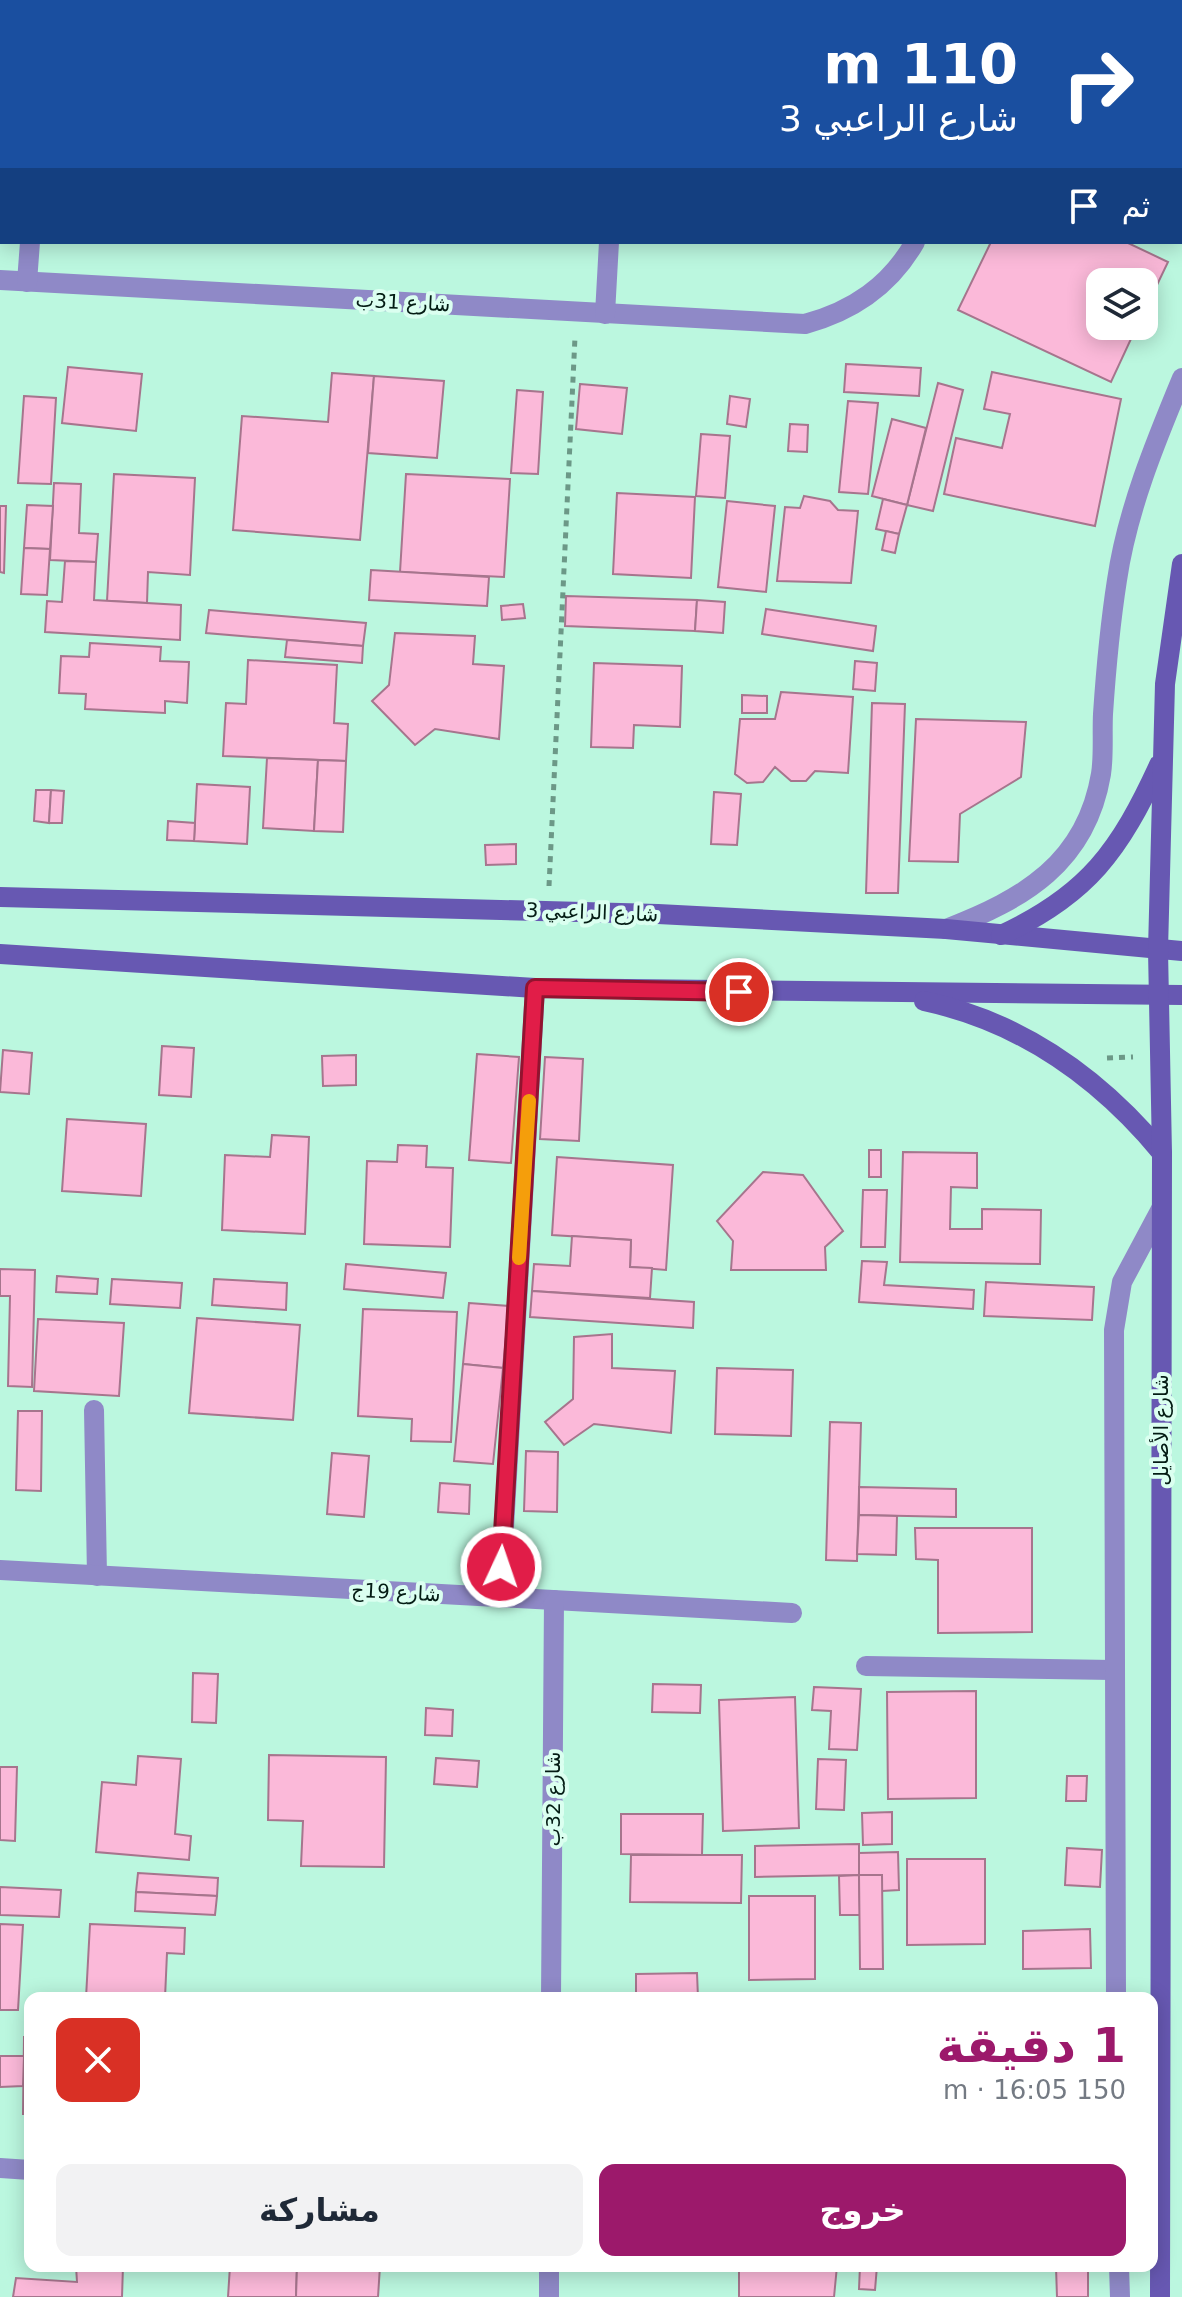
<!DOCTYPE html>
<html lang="ar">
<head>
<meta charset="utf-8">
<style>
	:root { --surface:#fff; --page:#f2f2f3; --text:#1f2937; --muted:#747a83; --accent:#9c196b }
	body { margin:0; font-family:"DejaVu Sans",Vazirmatn,sans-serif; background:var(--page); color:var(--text); direction:rtl; height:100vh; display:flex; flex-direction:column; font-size:30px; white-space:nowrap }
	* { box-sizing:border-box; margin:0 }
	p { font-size:26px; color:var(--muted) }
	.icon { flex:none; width:44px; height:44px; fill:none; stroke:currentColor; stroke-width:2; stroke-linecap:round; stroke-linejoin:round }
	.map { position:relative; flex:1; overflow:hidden; direction:ltr }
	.panel { position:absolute; left:24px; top:1992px; width:1134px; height:280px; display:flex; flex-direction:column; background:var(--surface); border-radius:16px; box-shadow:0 4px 20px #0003; direction:rtl }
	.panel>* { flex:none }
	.banner { position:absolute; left:0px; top:0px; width:1182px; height:244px; box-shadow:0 4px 20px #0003; direction:rtl; background:#1a4fa0; color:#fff; overflow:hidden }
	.controls { position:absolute; left:1086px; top:268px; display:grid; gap:16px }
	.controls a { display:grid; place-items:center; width:72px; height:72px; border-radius:16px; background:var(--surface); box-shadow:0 4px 20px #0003; font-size:40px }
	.pin { position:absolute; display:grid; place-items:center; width:68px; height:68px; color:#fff; margin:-34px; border:4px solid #fff; border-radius:50%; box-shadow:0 2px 8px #0007 }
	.me { position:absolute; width:88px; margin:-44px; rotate:3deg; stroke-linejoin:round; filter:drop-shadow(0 0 6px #0008) }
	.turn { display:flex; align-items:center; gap:28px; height:168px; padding:0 32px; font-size:36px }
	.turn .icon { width:104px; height:104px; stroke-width:2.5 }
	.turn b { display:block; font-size:56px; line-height:68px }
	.then { display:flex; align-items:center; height:76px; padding:0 32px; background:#0003; gap:16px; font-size:30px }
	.round { display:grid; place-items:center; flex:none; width:84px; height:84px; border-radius:16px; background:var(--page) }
	.head { display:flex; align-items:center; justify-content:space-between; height:136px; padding:0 32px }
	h1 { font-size:48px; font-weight:600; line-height:60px; color:var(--accent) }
	.cta { display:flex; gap:16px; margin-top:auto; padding:16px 32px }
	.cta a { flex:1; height:92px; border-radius:16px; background:var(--accent); color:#fff; font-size:32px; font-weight:600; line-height:92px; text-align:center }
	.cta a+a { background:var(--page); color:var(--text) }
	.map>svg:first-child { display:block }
	.building { fill:#fbb9d9; stroke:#a6758d; stroke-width:2 }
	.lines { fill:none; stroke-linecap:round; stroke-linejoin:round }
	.path { stroke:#6c9887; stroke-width:5; stroke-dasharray:6 6; stroke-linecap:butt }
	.lane { stroke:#8f89c7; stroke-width:20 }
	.street { stroke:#8f89c7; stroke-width:20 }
	.secondary { stroke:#6758b2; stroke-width:20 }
	.route-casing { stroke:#92132f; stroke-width:20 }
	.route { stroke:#e11d48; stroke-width:14 }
	.slow { stroke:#f59e0b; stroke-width:14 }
	.labels { text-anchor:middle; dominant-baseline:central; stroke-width:8; stroke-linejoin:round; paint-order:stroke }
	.street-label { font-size:20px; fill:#041c14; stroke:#dbfff0 }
</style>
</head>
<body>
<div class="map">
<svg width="1182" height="2297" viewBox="0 0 1182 2297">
	<rect width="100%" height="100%" fill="#bbf7df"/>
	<g class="building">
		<path d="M268 0H319L268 2Z"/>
		<path d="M381 0H461L381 2Z"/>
		<path d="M1180 97 1182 98 1180 181Z"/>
		<path d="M991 242H1126L1168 262 1144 312V282H1100V326H1137L1111 382 958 310Z"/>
		<path d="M846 364 921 368 919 396 844 392Z"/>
		<path d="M68 367 142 374 136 431 62 423Z"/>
		<path d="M992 372 1121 399 1095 526 944 494 956 438 1002 448 1010 414 984 409Z"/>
		<path d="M332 373 374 376 360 540 233 530 242 416 328 422Z"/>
		<path d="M374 376 444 381 437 458 368 453Z"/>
		<path d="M938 383 963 390 933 511 907 505Z"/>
		<path d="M580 384 627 388 622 434 576 429Z"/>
		<path d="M517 390 543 392 538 474 511 473Z"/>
		<path d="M24 396 56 398 51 484 18 483Z"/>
		<path d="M730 396 750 399 746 427 727 424Z"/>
		<path d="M848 401 878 403 868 494 839 492Z"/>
		<path d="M892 419 926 428 907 505 872 496Z"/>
		<path d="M790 424 808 425 807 452 788 451Z"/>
		<path d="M701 434 730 436 725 498 696 496Z"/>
		<path d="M114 474 195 478 190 575 148 572 147 603 107 601Z"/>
		<path d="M406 474 510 479 504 577 400 572Z"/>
		<path d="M54 483 81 484 79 533 98 534 96 562 50 560Z"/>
		<path d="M617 493 695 497 691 578 613 574Z"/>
		<path d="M804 496 830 501 838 510 858 511 851 583 777 581 785 507 800 508Z"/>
		<path d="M883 499 907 505 899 534 876 529Z"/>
		<path d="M727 501 775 506 766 592 718 587Z"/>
		<path d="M27 505 53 506 50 549 24 548Z"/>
		<path d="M0 506H6L4 573 0 572Z"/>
		<path d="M886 531 899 534 895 553 882 550Z"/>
		<path d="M24 548 50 549 47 595 21 594Z"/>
		<path d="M65 561 96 562 94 600 181 605 180 640 45 632 47 601 62 602Z"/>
		<path d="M371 570 489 577 487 606 369 600Z"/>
		<path d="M566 596 697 600 695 631 565 626Z"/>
		<path d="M697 600 725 602 723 633 695 631Z"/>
		<path d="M523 604 525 618 502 620 501 606Z"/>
		<path d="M766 609 876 626 873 651 762 634Z"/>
		<path d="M209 610 366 623 363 646 206 633Z"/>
		<path d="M395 633 475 636 473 664 504 666 499 739 435 729 415 745 372 701 389 685Z"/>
		<path d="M287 640 363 646 362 663 285 657Z"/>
		<path d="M90 643 161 647 160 661 189 662 187 703 165 701V713L85 709 86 694 59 693 61 656 89 657Z"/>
		<path d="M248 660 337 665 334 723 348 724 346 761 223 756 226 703 246 704Z"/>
		<path d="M855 661 877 663 875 691 853 689Z"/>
		<path d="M594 663 682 666 680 727 634 725 633 748 591 747Z"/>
		<path d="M781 692 853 697 848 773 815 771 806 781H791L775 767 763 782 747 783 735 774 740 719H775Z"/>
		<path d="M742 695 767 696V713H742Z"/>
		<path d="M872 703 905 704 898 893H866Z"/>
		<path d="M916 719 1026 722 1021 777 960 814 958 862 909 861Z"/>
		<path d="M267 758 318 760 314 831 263 828Z"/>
		<path d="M318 760 346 761 343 832 314 831Z"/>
		<path d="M197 784 250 787 247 844 194 841Z"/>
		<path d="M36 790H51L49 823 34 821Z"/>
		<path d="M51 790 64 791 62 823H49Z"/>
		<path d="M714 792 741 794 737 845 711 844Z"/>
		<path d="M168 821 195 823 194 841 167 840Z"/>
		<path d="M516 844V864L486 865 485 845Z"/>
		<path d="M162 1046 194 1048 191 1097 159 1095Z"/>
		<path d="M3 1050 32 1053 29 1094 0 1092Z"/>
		<path d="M477 1054 519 1057 511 1163 469 1160Z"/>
		<path d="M356 1055V1085L323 1086 322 1056Z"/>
		<path d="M545 1057 583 1059 579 1141 540 1139Z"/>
		<path d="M67 1119 146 1124 141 1196 62 1191Z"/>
		<path d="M272 1135 309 1137 305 1234 222 1230 225 1155 270 1157Z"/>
		<path d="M398 1145 427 1146 426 1167 453 1168 450 1247 364 1244 367 1161 397 1162Z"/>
		<rect x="869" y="1150" width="12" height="27"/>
		<path d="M903 1152 977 1153V1188L951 1187 950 1229H982V1209L1041 1210 1040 1264 900 1262Z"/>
		<path d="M557 1157 673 1165 666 1270 630 1267 631 1240 552 1235Z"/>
		<path d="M763 1172 803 1175 843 1231 825 1247 826 1270H731L733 1241 717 1221Z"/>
		<path d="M863 1190H887L885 1247H861Z"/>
		<path d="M572 1236 631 1240 630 1267 652 1268 650 1298 532 1291 534 1264 570 1266Z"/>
		<path d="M862 1261 887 1262 884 1285 974 1290 973 1309 859 1302Z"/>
		<path d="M346 1264 446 1273 443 1298 344 1289Z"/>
		<path d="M0 1269 35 1270 32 1387 8 1386 10 1296H0Z"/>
		<path d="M57 1276 98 1279 97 1294 56 1292Z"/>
		<path d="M112 1279 182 1283 180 1308 110 1304Z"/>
		<path d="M214 1279 287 1283 286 1310 212 1305Z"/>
		<path d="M986 1282 1094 1287 1092 1320 984 1316Z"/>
		<path d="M532 1291 694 1302 693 1328 530 1317Z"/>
		<path d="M469 1303 509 1306 503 1368 463 1364Z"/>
		<path d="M363 1309 457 1312 451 1442 411 1441 412 1419 358 1416Z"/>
		<path d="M197 1318 300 1325 293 1420 189 1413Z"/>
		<path d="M38 1319 124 1323 119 1396 34 1391Z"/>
		<path d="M612 1334V1368L675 1371 671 1433 594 1424 564 1445 545 1422 573 1399 574 1337Z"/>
		<path d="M463 1364 503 1368 493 1464 454 1461Z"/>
		<path d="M717 1368 793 1370 791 1436 715 1434Z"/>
		<path d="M18 1411H42L41 1491 16 1490Z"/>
		<path d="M830 1422 861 1423 857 1561 826 1560Z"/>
		<path d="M526 1451 558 1452 557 1512 524 1511Z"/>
		<path d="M332 1453 369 1456 364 1517 327 1514Z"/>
		<path d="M440 1483 470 1485 469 1514 438 1512Z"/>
		<path d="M859 1487 956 1489V1517L859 1515Z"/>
		<path d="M859 1515 897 1516 896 1555 857 1554Z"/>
		<path d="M915 1528H1032V1632L938 1633V1560L916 1559Z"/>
		<path d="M193 1673 218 1674 216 1723 192 1722Z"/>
		<path d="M653 1684 701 1685 700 1713 652 1712Z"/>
		<path d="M814 1687 861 1689 857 1750 829 1749 831 1711 812 1710Z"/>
		<path d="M976 1691V1798L888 1799 887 1692Z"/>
		<path d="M795 1697 799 1828 723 1831 719 1700Z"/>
		<path d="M426 1708 453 1710 452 1736 425 1735Z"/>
		<path d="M269 1755 386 1757 384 1867 301 1866 303 1821 268 1820Z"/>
		<path d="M138 1756 181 1759 175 1834 191 1836 189 1860 96 1852 102 1782 136 1785Z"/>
		<path d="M436 1758 479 1761 477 1787 434 1784Z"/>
		<path d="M818 1759 846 1760 844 1810 816 1809Z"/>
		<path d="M0 1767H17L15 1841 0 1840Z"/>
		<path d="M1067 1776H1087L1086 1801H1066Z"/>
		<path d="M892 1812V1844L863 1845 862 1813Z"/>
		<path d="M621 1814H703L702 1855 621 1854Z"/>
		<path d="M859 1844V1875L755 1877V1846Z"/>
		<path d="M1067 1848 1102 1850 1100 1887 1065 1885Z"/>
		<path d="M898 1852 899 1890 882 1891V1875H859V1853Z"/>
		<path d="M631 1855H742L741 1903 630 1902Z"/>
		<path d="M907 1859H985V1944L907 1945Z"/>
		<path d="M138 1873 218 1878 217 1896 136 1892Z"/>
		<path d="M859 1875 860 1915H840L839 1876Z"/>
		<path d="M859 1875H882L883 1969H860Z"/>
		<path d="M0 1887 61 1890 59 1917 0 1915Z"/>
		<path d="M136 1892 217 1896 215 1915 135 1911Z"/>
		<path d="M749 1896H815V1979L749 1980Z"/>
		<path d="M0 1924 23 1925 18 2010H0Z"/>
		<path d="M90 1924 185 1928 184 1954 167 1953 165 1998H86Z"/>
		<path d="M1090 1929 1091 1968 1023 1969V1931Z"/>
		<path d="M697 1973 698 1998H636V1974Z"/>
		<path d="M24 2037H30V2114H23Z"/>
		<path d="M0 2056H24L23 2086 0 2087Z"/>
		<path d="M76 2266H123L122 2297H13L16 2278 77 2282Z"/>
		<path d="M230 2266H297L296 2297H228Z"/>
		<path d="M297 2266H380L378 2297H296Z"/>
		<path d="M739 2266H837L834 2297H739Z"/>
		<path d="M860 2266H877L875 2290 859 2289Z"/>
		<path d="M1088 2266V2297H1057L1056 2267Z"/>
	</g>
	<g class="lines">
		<g class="path">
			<path d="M549 886 575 337"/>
			<path d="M1107 1058 1133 1057"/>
		</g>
		<g class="lane">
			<path d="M94 1410 97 1576"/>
			<path d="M500 1597 535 988"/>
			<path d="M866 1666 1113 1670"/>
		</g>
		<g class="street">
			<path d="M43 2V0"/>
			<path d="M622 2V0"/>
			<path d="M1052 2 1054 0"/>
			<path d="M0 280 805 324C853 311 890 286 915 242"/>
			<path d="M27 282 30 242"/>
			<path d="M605 314 609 242"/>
			<path d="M946 929C1024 899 1086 863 1101 774 1104 755 1102 734 1103 714 1106 669 1110 625 1117 580 1127 511 1155 443 1182 378"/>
			<path d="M0 1570 792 1613"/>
			<path d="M551 1998 554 1600"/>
			<path d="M1116 1998 1114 1330 1122 1282 1161 1209"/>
			<path d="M0 2168 30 2170"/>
			<path d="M1119 2266 1120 2297"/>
			<path d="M549 2297V2266"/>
		</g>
		<g class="secondary">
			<path d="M0 897 658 914 946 929 1182 951"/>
			<path d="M1001 935C1088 895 1120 850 1159 765"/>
			<path d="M0 954 535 988 1182 995"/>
			<path d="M924 1001C1022 1022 1099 1077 1162 1153"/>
			<path d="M1160 2297 1162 1153 1158 950 1165 684 1182 564"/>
		</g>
	</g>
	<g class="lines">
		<defs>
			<path id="route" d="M501 1567 535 988 739 992"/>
		</defs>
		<use href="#route" class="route-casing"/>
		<use href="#route" class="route"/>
		<path class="slow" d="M519 1258 529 1101"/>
	</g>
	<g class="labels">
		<g class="street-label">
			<text transform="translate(403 302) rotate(3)">شارع 31ب</text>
			<text transform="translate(592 912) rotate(2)">شارع الراعبي 3</text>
			<text transform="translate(1161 1430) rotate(-90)">شارع الأصايل</text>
			<text transform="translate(396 1592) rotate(3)">شارع 19ج</text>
			<text transform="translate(553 1799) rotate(-90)">شارع 32ب</text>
		</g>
	</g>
</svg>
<div class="controls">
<a><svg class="icon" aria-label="layers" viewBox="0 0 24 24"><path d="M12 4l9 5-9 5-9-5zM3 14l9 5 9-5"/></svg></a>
</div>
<div class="pin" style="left:739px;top:992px;background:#d93025"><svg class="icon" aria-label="arrive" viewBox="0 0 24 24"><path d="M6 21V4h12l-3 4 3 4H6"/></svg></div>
<svg class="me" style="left:501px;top:1567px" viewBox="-20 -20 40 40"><circle r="17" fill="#e11d48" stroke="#fff" stroke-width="3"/><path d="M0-11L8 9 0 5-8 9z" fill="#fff"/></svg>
<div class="banner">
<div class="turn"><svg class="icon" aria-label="right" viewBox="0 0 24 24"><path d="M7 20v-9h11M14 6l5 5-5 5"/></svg><div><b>110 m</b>شارع الراعبي 3</div></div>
<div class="then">ثم<svg class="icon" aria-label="arrive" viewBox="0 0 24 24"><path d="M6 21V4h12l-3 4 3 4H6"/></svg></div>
</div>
<section class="panel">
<div class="head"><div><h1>1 دقيقة</h1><p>150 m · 16:05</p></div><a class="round" style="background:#d93025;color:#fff"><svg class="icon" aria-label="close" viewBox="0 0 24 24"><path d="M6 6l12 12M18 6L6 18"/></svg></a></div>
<div class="cta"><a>خروج</a><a>مشاركة</a></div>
</section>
</div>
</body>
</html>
